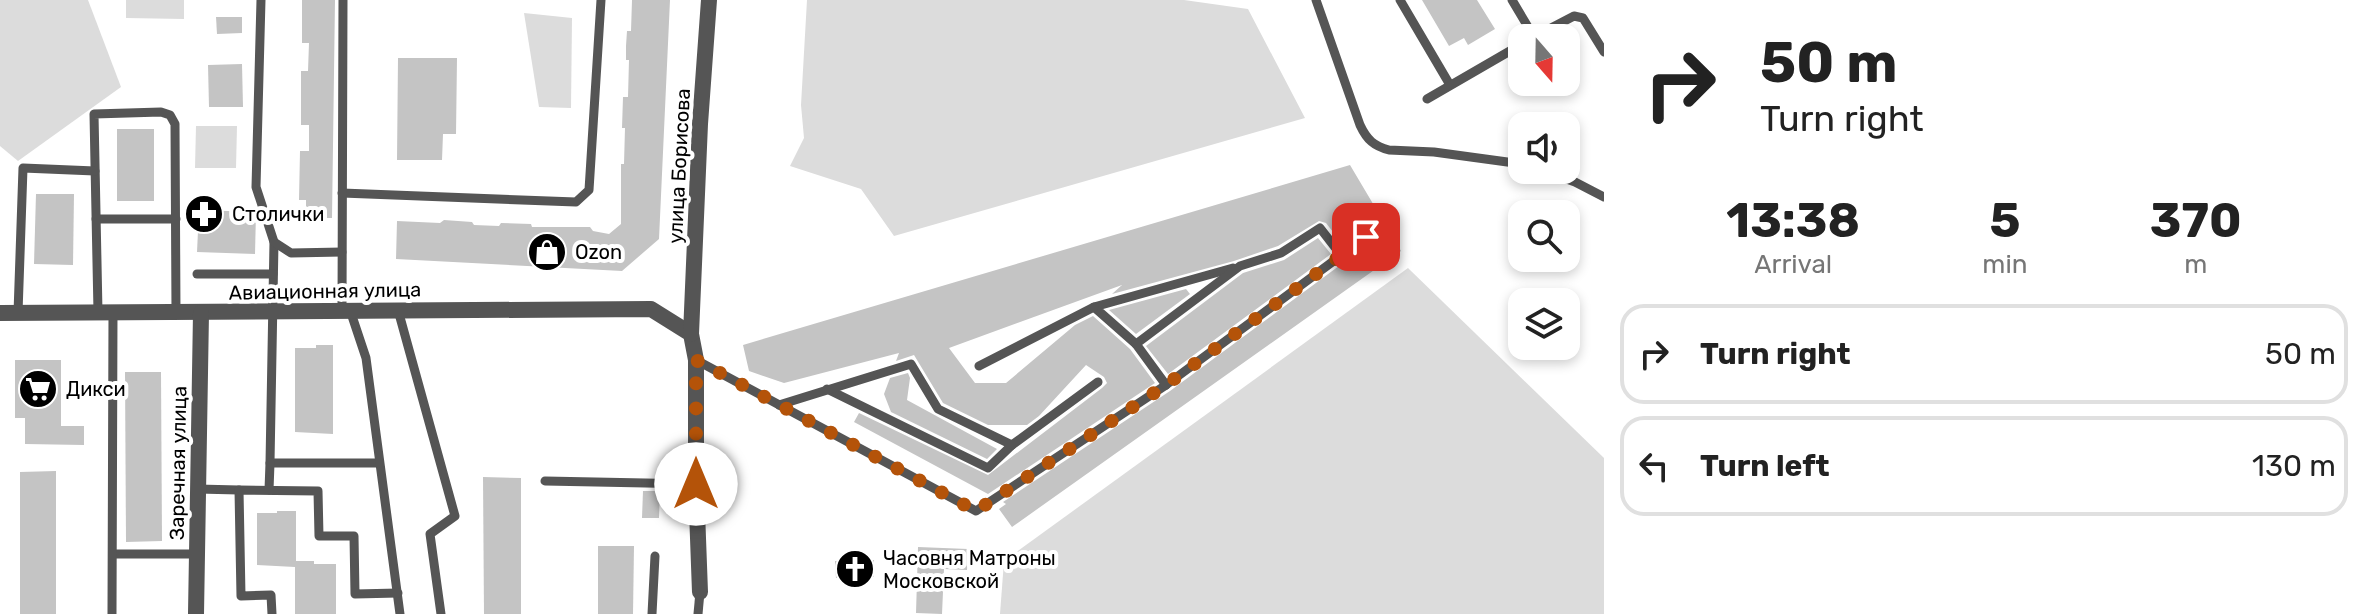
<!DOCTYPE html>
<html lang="en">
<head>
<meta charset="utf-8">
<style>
	:root { --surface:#fff; --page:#f2f2f2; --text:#222; --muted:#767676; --line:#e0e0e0 }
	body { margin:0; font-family:Rubik,sans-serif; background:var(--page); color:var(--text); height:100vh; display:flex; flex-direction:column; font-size:30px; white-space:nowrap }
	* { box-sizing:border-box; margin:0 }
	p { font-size:26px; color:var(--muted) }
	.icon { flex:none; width:44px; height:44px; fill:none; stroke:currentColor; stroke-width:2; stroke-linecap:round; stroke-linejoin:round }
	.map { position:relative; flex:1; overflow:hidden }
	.panel { display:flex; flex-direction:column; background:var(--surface); width:760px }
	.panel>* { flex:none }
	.guide { background:#fff; color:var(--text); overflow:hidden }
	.needle { width:52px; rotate:160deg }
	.buttons { position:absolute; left:1508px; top:24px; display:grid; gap:16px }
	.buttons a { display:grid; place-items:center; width:72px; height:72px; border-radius:16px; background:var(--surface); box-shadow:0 4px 12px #0003; font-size:40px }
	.pin { position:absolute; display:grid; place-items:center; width:68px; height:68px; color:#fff; margin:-34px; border-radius:16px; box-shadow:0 4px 12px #0006 }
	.me { position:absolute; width:88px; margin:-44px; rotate:0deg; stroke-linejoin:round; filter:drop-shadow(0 0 6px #0008) }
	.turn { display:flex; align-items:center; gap:28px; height:168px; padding:0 24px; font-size:36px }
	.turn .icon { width:104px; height:104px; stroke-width:2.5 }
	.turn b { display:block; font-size:56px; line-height:68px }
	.eta { display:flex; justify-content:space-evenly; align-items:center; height:136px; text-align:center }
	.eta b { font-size:48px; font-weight:700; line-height:56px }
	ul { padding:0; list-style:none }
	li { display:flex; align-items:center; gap:24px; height:100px; margin:0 16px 12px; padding:0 8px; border:4px solid var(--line); border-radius:24px }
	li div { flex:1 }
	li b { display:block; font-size:30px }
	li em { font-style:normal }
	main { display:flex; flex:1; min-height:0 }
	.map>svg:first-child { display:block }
	.green { fill:#dcdcdc }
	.building { fill:#c4c4c4 }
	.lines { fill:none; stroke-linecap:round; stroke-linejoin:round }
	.service { stroke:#555; stroke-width:9 }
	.minor { stroke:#555; stroke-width:16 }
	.route { stroke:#b45309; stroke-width:14; stroke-dasharray:0 25.2 }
	.labels { text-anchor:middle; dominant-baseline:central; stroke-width:8; stroke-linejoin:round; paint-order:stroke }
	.street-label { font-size:20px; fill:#000; stroke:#fff }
	.poi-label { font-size:20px; fill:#000; stroke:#fff; text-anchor:start }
</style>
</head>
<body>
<main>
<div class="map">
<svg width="1604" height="614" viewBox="0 0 1604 614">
	<rect width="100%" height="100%" fill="#fff"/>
	<g class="green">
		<path d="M0 0H88L121 87 18 161 0 146Z"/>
		<path d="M126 0H184V19L126 18Z"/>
		<path d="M807 0H1184L1248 9 1305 118 894 236 861 189 790 166 804 138 801 105Z"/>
		<path d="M524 13 572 18 571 108 539 107Z"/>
		<path d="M196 126H237L236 168H195Z"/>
		<path d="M1408 268 1604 458V614H1000L1004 561Z"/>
	</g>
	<g class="building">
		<path d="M302 0H335L332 218H306V200H299L300 151H309V125H301V71H308L309 43H302Z"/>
		<path d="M632 0H670L659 239 622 271 396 259 397 221 440 223 444 220 472 222 474 225 499 226 501 223 531 224 532 227H590L593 231 609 234 621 224V164H624L625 128H622L623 97H628L629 60H626V46L627 31H631Z"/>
		<path d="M1422 0H1477L1495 29 1468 45 1464 38 1449 46Z"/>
		<path d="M216 17H242V33L217 34Z"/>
		<path d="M398 58H457L456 134H443L442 160H397Z"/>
		<path d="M242 64 243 107H209L208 65Z"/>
		<rect x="117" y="129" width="37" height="72"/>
		<path d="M1350 165 1401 251 1012 527 999 509 1006 504 1003 502 1170 391 1370 243 1373 237 1371 232 1362 231 1343 245 1326 223 1319 221 1278 246 1234 261 1112 294 1122 285 949 348 975 383H1006L1075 325 1093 316 1130 349 1155 383 988 494 854 422 859 413 988 475 1102 388 1107 383 1104 377 1086 365 1039 416 1027 425H988L943 403 914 355 896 361 899 353 784 383 749 371 743 345Z"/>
		<path d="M36 194H74L73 265 34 264Z"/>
		<path d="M199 210 256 212 255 254 197 252Z"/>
		<path d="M1318 238 1331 254 1168 374 1146 346 1243 273 1284 260Z"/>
		<path d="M1186 289 1190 294 1136 334 1109 310Z"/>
		<path d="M316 345H333V434L295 432V348H316Z"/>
		<path d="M15 360H61V426H84V445L25 444V418H15Z"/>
		<path d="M125 372H161L162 541 126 542Z"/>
		<path d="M908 373 910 378 907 400 997 449 987 459 891 412 884 394 890 378Z"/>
		<path d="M56 471V614H20V472Z"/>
		<path d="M483 477 521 478V614H484Z"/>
		<path d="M643 491H660L659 518H642Z"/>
		<path d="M277 511H296V561H314V564H336V614H295V567L257 565V513H277Z"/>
		<path d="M598 546H634L633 614H598Z"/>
		<path d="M918 547 968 549 967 570 944 569 942 614 916 613Z"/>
		<path d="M874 560V577L836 578 835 561Z"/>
	</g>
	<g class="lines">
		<g class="service">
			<path d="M261 0 256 187 274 242 270 463H379"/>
			<path d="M1316 0 1360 125C1367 140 1374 146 1389 150L1434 152 1522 164"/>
			<path d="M1400 0 1450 85"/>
			<path d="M1512 0 1534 37"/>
			<path d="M1532 38 1574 16 1583 18 1604 52"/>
			<path d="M1427 99 1522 44"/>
			<path d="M1541 170 1575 182 1604 197"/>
			<path d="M342 193 576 202 589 190 601 0"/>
			<path d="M96 219H176"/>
			<path d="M274 242 291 253 342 252"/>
			<path d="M197 274H273"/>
			<path d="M350 310 366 358 400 614"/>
			<path d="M398 310 455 516 430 534 441 614"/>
			<path d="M342 311 343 0"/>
			<path d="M98 312 94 114 161 112 170 115 175 124 176 313"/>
			<path d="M18 313 23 168 95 171"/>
			<path d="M1136 344 1094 307 1233 268"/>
			<path d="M696 360 976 511 1166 385 1366 237"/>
			<path d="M979 366 1094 307"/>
			<path d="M1166 385 1136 344 1240 266 1281 253 1320 228 1341 255"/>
			<path d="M827 389 988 468 1012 445"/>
			<path d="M779 405 911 364 938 409 1012 445 1098 382"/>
			<path d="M545 481 696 484"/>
			<path d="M197 489 239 490"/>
			<path d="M269 490 270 463"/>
			<path d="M113 554H196"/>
			<path d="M112 614 113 312"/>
			<path d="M272 614 271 595 241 596 239 490 318 491 319 536H354L355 594 398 593"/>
			<path d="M652 614 655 556"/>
			<path d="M698 614 700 592"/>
		</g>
		<g class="minor">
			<path d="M0 313 651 309 691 334 696 360V484L700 592"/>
			<path d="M691 334 700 124 709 0"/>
			<path d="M196 614 201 313"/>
		</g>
	</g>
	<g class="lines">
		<path class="route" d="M696 484V360L976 511 1166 385 1366 237"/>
	</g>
	<defs>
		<symbol id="pharmacy-disc" viewBox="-11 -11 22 22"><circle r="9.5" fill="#000" stroke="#fff"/><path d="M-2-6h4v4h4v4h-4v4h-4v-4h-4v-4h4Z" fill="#fff"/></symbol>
		<symbol id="shop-disc" viewBox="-11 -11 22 22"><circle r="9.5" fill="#000" stroke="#fff"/><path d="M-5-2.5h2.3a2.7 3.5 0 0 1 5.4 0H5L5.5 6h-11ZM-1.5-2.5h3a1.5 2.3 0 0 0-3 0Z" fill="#fff"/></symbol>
		<symbol id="supermarket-disc" viewBox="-11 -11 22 22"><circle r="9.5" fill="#000" stroke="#fff"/><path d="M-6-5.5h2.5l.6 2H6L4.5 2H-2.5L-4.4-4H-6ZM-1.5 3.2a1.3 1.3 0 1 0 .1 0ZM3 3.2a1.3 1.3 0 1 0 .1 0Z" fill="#fff"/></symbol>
		<symbol id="church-disc" viewBox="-11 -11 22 22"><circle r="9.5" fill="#000" stroke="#fff"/><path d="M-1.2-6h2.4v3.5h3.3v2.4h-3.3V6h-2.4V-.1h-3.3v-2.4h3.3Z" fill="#fff"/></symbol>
	</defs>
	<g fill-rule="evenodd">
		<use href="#pharmacy-disc" x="182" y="192" width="44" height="44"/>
		<use href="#shop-disc" x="525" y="230" width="44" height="44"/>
		<use href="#supermarket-disc" x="16" y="367" width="44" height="44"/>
		<use href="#church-disc" x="833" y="547" width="44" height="44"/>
	</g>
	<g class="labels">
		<g class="street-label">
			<text transform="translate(679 166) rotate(-87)">улица Борисова</text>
			<text transform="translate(325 291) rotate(-1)">Авиационная улица</text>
			<text transform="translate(178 463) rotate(-89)">Заречная улица</text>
		</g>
		<g class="poi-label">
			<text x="232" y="214">Столички</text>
			<text x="575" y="252">Ozon</text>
			<text x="66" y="389">Дикси</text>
			<text x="883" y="558">Часовня Матроны<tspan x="883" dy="23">Московской</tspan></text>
		</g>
	</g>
</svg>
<div class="buttons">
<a><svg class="needle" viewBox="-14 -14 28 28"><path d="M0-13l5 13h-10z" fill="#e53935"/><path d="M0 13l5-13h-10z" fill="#767676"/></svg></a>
<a><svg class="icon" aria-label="sound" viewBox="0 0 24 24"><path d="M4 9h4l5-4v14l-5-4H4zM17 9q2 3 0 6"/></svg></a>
<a><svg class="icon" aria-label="search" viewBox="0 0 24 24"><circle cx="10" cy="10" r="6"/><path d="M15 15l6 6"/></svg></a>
<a><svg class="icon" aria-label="layers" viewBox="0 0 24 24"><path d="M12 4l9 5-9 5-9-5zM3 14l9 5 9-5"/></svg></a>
</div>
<div class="pin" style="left:1366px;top:237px;background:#d93025"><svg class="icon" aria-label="arrive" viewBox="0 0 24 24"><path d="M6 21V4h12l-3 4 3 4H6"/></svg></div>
<svg class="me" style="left:696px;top:484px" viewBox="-20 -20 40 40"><circle r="19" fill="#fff"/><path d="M0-13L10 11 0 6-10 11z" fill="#b45309"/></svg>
</div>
<section class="panel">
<div class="guide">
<div class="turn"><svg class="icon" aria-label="right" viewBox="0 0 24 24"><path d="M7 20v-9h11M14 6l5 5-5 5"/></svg><div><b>50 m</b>Turn right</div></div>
</div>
<div class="eta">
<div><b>13:38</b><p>Arrival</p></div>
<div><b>5</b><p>min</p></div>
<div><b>370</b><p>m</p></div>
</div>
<ul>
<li><svg class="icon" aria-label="right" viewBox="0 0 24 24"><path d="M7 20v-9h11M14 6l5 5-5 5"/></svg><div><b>Turn right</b></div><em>50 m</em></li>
<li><svg class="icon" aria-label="left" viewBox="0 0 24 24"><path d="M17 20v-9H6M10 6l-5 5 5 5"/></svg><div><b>Turn left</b></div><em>130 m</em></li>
</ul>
</section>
</main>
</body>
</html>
